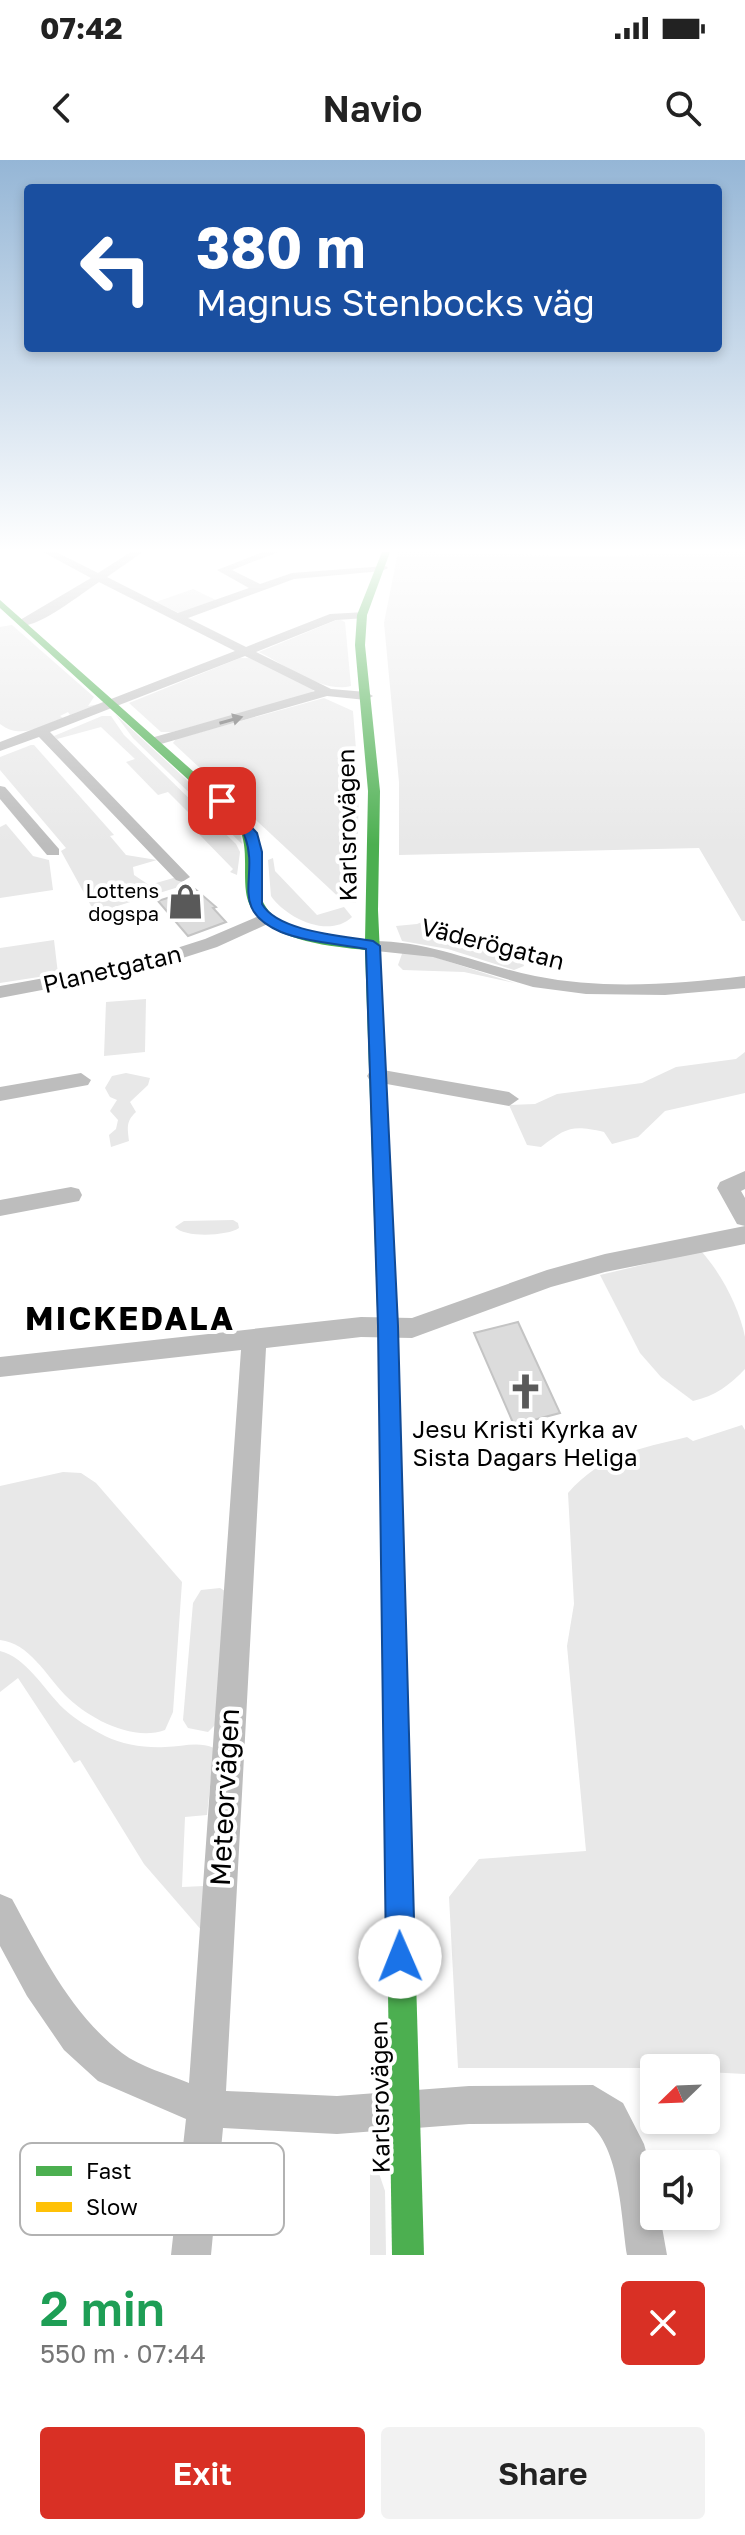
<!DOCTYPE html>
<html lang="en">
<head>
<meta charset="utf-8">
<style>
	:root { --surface:#fff; --page:#f2f2f2; --text:#222; --muted:#767676; --accent:#d93025 }
	body { margin:0; font-family:"Golos Text",sans-serif; background:var(--page); color:var(--text); height:100vh; display:flex; flex-direction:column; font-size:30px; white-space:nowrap }
	* { box-sizing:border-box; margin:0 }
	p { font-size:26px; color:var(--muted) }
	.icon { flex:none; width:44px; height:44px; fill:none; stroke:currentColor; stroke-width:2; stroke-linecap:round; stroke-linejoin:round }
	.map { position:relative; height:2095px; overflow:hidden }
	.sheet { display:flex; flex-direction:column; background:var(--surface); flex:1 }
	.sheet>* { flex:none }
	.guide { position:absolute; left:24px; top:24px; width:698px; height:168px; border-radius:8px; box-shadow:0 4px 12px #0003; background:#1a4fa0; color:#fff; overflow:hidden }
	.needle { width:52px; rotate:247deg }
	.tools { position:absolute; left:640px; top:1894px; display:grid; gap:16px }
	.tools a { display:grid; place-items:center; width:80px; height:80px; border-radius:8px; background:var(--surface); box-shadow:0 4px 12px #0003; font-size:40px }
	.pin { position:absolute; display:grid; place-items:center; width:68px; height:68px; color:#fff; margin:-34px; border-radius:16px; box-shadow:0 4px 12px #0006 }
	.me { position:absolute; width:88px; margin:-44px; rotate:359deg; stroke-linejoin:round; filter:drop-shadow(0 0 6px #0008) }
	.turn { display:flex; align-items:center; gap:28px; height:168px; padding:0 40px; font-size:36px }
	.turn .icon { width:104px; height:104px; stroke-width:2.5 }
	.turn b { display:block; font-size:56px; line-height:68px }
	.round { display:grid; place-items:center; flex:none; width:84px; height:84px; border-radius:8px; background:var(--page) }
	.overview { display:flex; align-items:center; justify-content:space-between; height:136px; padding:0 40px }
	h1 { font-size:48px; font-weight:600; line-height:60px; color:#1e9e55 }
	.cta { display:flex; gap:16px; margin-top:auto; padding:16px 40px }
	.cta a { flex:1; height:92px; border-radius:8px; background:var(--accent); color:#fff; font-size:32px; font-weight:600; line-height:92px; text-align:center }
	.cta a+a { background:var(--page); color:var(--text) }
	.status { display:flex; justify-content:space-between; align-items:center; height:56px; padding:0 40px; background:var(--surface); direction:ltr }
	.status svg { height:22px; fill:currentColor }
	header { display:flex; justify-content:space-between; align-items:center; height:104px; padding:0 40px; background:var(--surface); font-size:36px; font-weight:600 }
	.map>svg:first-child { display:block }
	.green { fill:#e8e8e8 }
	.building { fill:#dcdcdc; stroke:#c4c4c4; stroke-width:2 }
	.lines { fill:none; stroke-linecap:round; stroke-linejoin:round }
	.street { fill:#bdbdbd; fill-rule:evenodd }
	.fast { fill:#4caf50; fill-rule:evenodd }
	.slow { fill:#ffc107; fill-rule:evenodd }
	.oneway { fill:#686868 }
	.route { fill:#1a73e8; stroke:#114b97; stroke-width:2 }
	.labels { text-anchor:middle; dominant-baseline:central; stroke-width:8; stroke-linejoin:round; paint-order:stroke }
	.far-poi-label { font-size:20px; fill:#000; stroke:#fff; text-anchor:end }
	.street-label { font-size:24px; fill:#000; stroke:#fff }
	.poi-label { font-size:24px; fill:#000; stroke:#fff }
	.near-street-label { font-size:28px; fill:#000; stroke:#fff }
	.district-label { font-size:32px; font-weight:bold; letter-spacing:2px; fill:#000; stroke:#fff }
	.key { fill:#fff; stroke:#b2b2b2; stroke-width:2 }
	.key-label { font-size:22px; fill:#000 }
</style>
</head>
<body>
<div class="status"><b>07:42</b><svg viewBox="0 0 49 12"><path d="M0 12V9h3v3zM5 12V6h3v6zM10 12V3h3v9zM15 12V0h3v12zM26 1h20v11H26zM47 4h2v5h-2z"/></svg></div>
<header><svg class="icon" aria-label="back" viewBox="0 0 24 24"><path d="M15 5l-7 7 7 7"/></svg>Navio<svg class="icon" aria-label="search" viewBox="0 0 24 24"><circle cx="10" cy="10" r="6"/><path d="M15 15l6 6"/></svg></header>
<div class="map">
<svg width="745" height="2095" viewBox="0 0 745 2095">
	<rect width="100%" height="100%" fill="#fff"/>
	<g class="green">
		<path d="M398 392 593 396 745 392V761H742L699 688 399 695V622L384 463Z"/>
		<path d="M193 429 218 441 181 454 156 442Z"/>
		<path d="M339 459 345 462 351 526C323 534 284 504 259 492Z"/>
		<path d="M12 465 94 537 88 546 99 544 70 555 68 552 60 556 63 558C41 566 21 580 0 564V467Z"/>
		<path d="M240 498H249L313 530 312 534 172 572H161L129 543Z"/>
		<path d="M324 538 353 551 359 628 356 743H345L173 583 176 579Z"/>
		<path d="M115 554 239 668 242 684 133 578Z"/>
		<path d="M102 556H111L124 575 236 684 240 692 237 715 230 712 233 709 196 671 203 667 168 632 158 635 126 602 135 599 101 567 57 579 54 576Z"/>
		<path d="M31 585H34L114 675 110 676 126 695 157 700 133 707 134 715 149 725 177 717 185 725 95 753 61 691 66 688 0 610V597Z"/>
		<path d="M6 664 33 696 49 700 53 730 0 738V667Z"/>
		<path d="M273 698 275 711 317 755 344 747 352 757C329 779 286 758 271 736L268 700Z"/>
		<path d="M427 760 436 767 458 769 453 772 454 775 481 789 494 783 522 799 524 806 514 810 448 789 402 781 396 766 417 764Z"/>
		<path d="M54 780 58 814 0 823V788Z"/>
		<path d="M403 791H416L515 823 464 812 403 810 398 805Z"/>
		<path d="M146 839 145 892 104 896 106 842Z"/>
		<path d="M745 892V933L665 951 638 977 612 984 604 972C572 965 567 967 541 987L527 985 509 945 535 944 557 934 642 923 676 907 736 899Z"/>
		<path d="M126 913 150 918 148 925 130 942 136 952C125 962 128 969 129 981L111 987 109 975 116 969 118 960 110 951 117 940 110 937 105 928 112 916Z"/>
		<path d="M233 1060 238 1063 239 1068C228 1076 184 1078 175 1067L184 1061Z"/>
		<path d="M701 1091C721 1113 739 1147 745 1177 745 1187 745 1199 745 1209 730 1225 715 1236 693 1241L661 1217 640 1193 600 1115Z"/>
		<path d="M742 1265 745 1270V1914L706 1912V1908H458L449 1737 479 1699 586 1691 567 1486 574 1444 568 1333C602 1294 639 1289 687 1277L693 1281Z"/>
		<path d="M63 1312 81 1313 96 1323 182 1422 173 1552 165 1570C132 1582 88 1558 65 1535 46 1515 29 1483 0 1480V1326Z"/>
		<path d="M220 1428 225 1431 216 1564 208 1572 188 1568 183 1560 193 1443 201 1430Z"/>
		<path d="M0 1491C26 1497 45 1531 64 1549 76 1560 90 1568 105 1576 123 1585 145 1588 165 1587 183 1587 197 1581 214 1588L207 1655 185 1657 182 1727 205 1726 203 1772 144 1704 80 1600 74 1603 18 1518 0 1532Z"/>
		<path d="M374 1999 385 2031 386 2095H370V2013Z"/>
	</g>
	<g class="building">
		<path d="M195 729 216 747 213 748 226 762 188 776 158 741Z"/>
		<path d="M518 1162 560 1253 514 1265 474 1173Z"/>
	</g>
	<g class="lines">
		<g class="street">
			<path d="M43 392H56L98 413 131 392H143L107 417 178 453 249 428 217 410 263 392H278L232 410 260 424 292 413 386 406 388 408 382 411 294 419 188 458 246 487 330 454 366 452V458L336 460 256 492 331 529 366 532 373 536 366 540 327 536 161 584H151V578L315 531 245 496 50 572 190 717 182 722 176 720 39 577 0 591V582L235 491 99 422C81 434 40 467 20 466V460L91 418Z"/>
			<path d="M0 626 5 627 59 689V695H47L0 639Z"/>
			<path d="M266 753 272 754 275 758 272 762 217 787 142 811 0 838V826L133 802 205 779Z"/>
			<path d="M373 781C431 781 480 805 535 816 605 830 675 824 745 816V828L665 835 586 834 533 827 433 797 367 790 364 786 367 782Z"/>
			<path d="M377 909 509 932 519 939 509 946 370 921 367 916 370 911Z"/>
			<path d="M81 913 91 920 88 925 0 941V927Z"/>
			<path d="M745 1011V1029L741 1031 745 1038V1084L605 1112 551 1127 412 1178 361 1177 266 1188 226 1931 337 1936 469 1926 593 1925 623 1943 644 1984 654 2020V2056H660L667 2095H627C621 2057 620 1986 588 1963L469 1964 337 1974 223 1968 211 2095H171L186 1959 98 1921 64 1890 27 1836 0 1786V1734L12 1739C42 1794 71 1854 122 1893 140 1907 168 1914 189 1923L241 1190 0 1217V1197L361 1157 412 1158 547 1110 605 1094 745 1066 737 1064 717 1028 720 1022Z"/>
			<path d="M71 1027 79 1029 82 1035 79 1041 0 1056V1040Z"/>
		</g>
		<g class="fast">
			<path d="M382 392H390L367 455 365 485 380 631 378 750 400 1237 397 1243 390 1246 383 1243 380 1237 365 790C328 786 252 780 246 732 243 708 249 687 238 665L0 448V440L248 660C261 682 258 702 259 726 262 773 329 778 365 781L368 631 355 485 357 455Z"/>
			<path d="M395 1495 404 1498 407 1507 424 2095H392L383 1507 386 1498Z"/>
		</g>
		<path class="slow" d="M390 1228 397 1231 400 1237 407 1507 404 1516 395 1519 386 1516 383 1507 380 1237 383 1231Z"/>
	</g>
	<defs><path id="oneway-solid" d="M-6-.8H1V-3.2L6.5 0L1 3.2V.8H-6Z" transform="scale(2)"/></defs>
	<use class="oneway" href="#oneway-solid" transform="translate(231 560) rotate(-16)"/>
	<linearGradient id="sky" x2="0" y2="1"><stop stop-color="#95b6d6"/><stop offset="0.57" stop-color="#fff"/><stop offset="1" stop-color="#fff" stop-opacity="0"/></linearGradient>
	<rect width="745" height="685" fill="url(#sky)"/>
	<path class="route" d="M217 639H226L257 673 262 692V744C278 772 344 776 373 781L380 786 398 1166 415 1797 410 1807 400 1811 390 1807 386 1797 378 1166 366 789C339 784 306 782 281 772 227 749 260 717 245 677 241 665 226 653 217 644Z"/>
	<defs>
		<symbol id="shop-bare" viewBox="-9 -9 18 18"><path d="M-5-2.5h2.3a2.7 3.5 0 0 1 5.4 0H5L5.5 6h-11ZM-1.5-2.5h3a1.5 2.3 0 0 0-3 0Z" fill="#595959" stroke="#fff" stroke-width="2.5" paint-order="stroke"/></symbol>
		<symbol id="church-bare" viewBox="-9 -9 18 18"><path d="M-1.2-6h2.4v3.5h3.3v2.4h-3.3V6h-2.4V-.1h-3.3v-2.4h3.3Z" fill="#595959" stroke="#fff" stroke-width="2.5" paint-order="stroke"/></symbol>
	</defs>
	<g fill-rule="evenodd">
		<use href="#shop-bare" x="160" y="716" width="51" height="51"/>
		<use href="#church-bare" x="500" y="1206" width="51" height="51"/>
	</g>
	<g class="labels">
		<g class="far-poi-label">
			<text x="159" y="730">Lottens<tspan x="159" dy="23">dogspa</tspan></text>
		</g>
		<g class="street-label">
			<text transform="translate(346 665) rotate(-91)">Karlsrovägen</text>
			<text transform="translate(493 783) rotate(14)">Väderögatan</text>
			<text transform="translate(112 808) rotate(-13)">Planetgatan</text>
			<text transform="translate(379 1937) rotate(-91)">Karlsrovägen</text>
		</g>
		<g class="poi-label">
			<text x="525" y="1268">Jesu Kristi Kyrka av<tspan x="525" dy="28">Sista Dagars Heliga</tspan></text>
		</g>
		<g class="near-street-label">
			<text transform="translate(224 1637) rotate(-87)">Meteorvägen</text>
		</g>
		<g class="district-label">
			<text x="130" y="1158">MICKEDALA</text>
		</g>
	</g>
	<rect x="20" y="1983" width="264" height="92" rx="12" class="key"/>
	<rect x="36" y="2006" width="36" height="10" fill="#4caf50"/>
	<rect x="36" y="2042" width="36" height="10" fill="#ffc107"/>
	<g class="key-label">
		<text x="86" y="2019">Fast</text>
		<text x="86" y="2055">Slow</text>
	</g>
</svg>
<div class="tools">
<a><svg class="needle" viewBox="-14 -14 28 28"><path d="M0-13l5 13h-10z" fill="#e53935"/><path d="M0 13l5-13h-10z" fill="#767676"/></svg></a>
<a><svg class="icon" aria-label="sound" viewBox="0 0 24 24"><path d="M4 9h4l5-4v14l-5-4H4zM17 9q2 3 0 6"/></svg></a>
</div>
<div class="pin" style="left:222px;top:641px;background:#d93025"><svg class="icon" aria-label="arrive" viewBox="0 0 24 24"><path d="M6 21V4h12l-3 4 3 4H6"/></svg></div>
<svg class="me" style="left:400px;top:1797px" viewBox="-20 -20 40 40"><circle r="19" fill="#fff"/><path d="M0-13L10 11 0 6-10 11z" fill="#1a73e8"/></svg>
<div class="guide">
<div class="turn"><svg class="icon" aria-label="left" viewBox="0 0 24 24"><path d="M17 20v-9H6M10 6l-5 5 5 5"/></svg><div><b>380 m</b>Magnus Stenbocks väg</div></div>
</div>
</div>
<section class="sheet">
<div class="overview"><div><h1>2 min</h1><p>550 m · 07:44</p></div><a class="round" style="background:#d93025;color:#fff"><svg class="icon" aria-label="close" viewBox="0 0 24 24"><path d="M6 6l12 12M18 6L6 18"/></svg></a></div>
<div class="cta"><a>Exit</a><a>Share</a></div>
</section>
</body>
</html>
